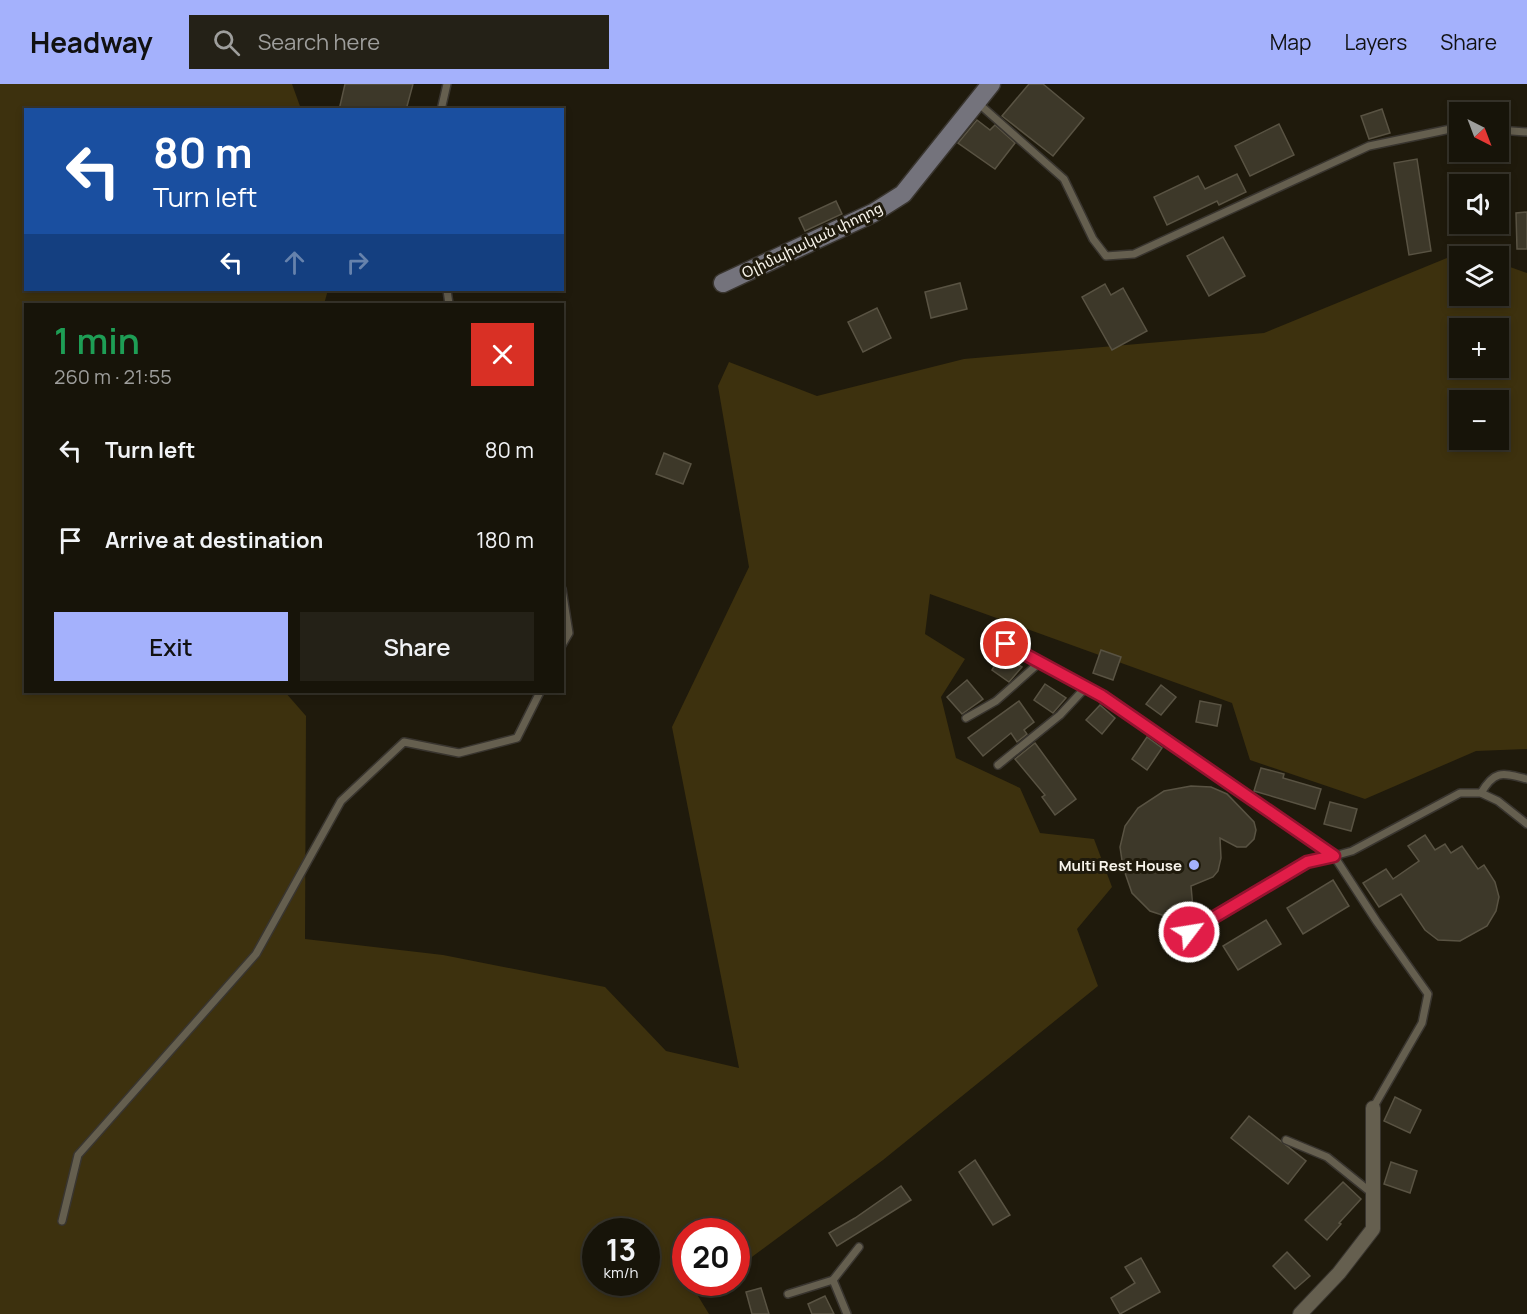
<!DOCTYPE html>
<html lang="en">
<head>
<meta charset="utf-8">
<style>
	:root { --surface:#171409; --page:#242117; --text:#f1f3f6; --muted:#9e9e9c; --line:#36332a; --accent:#a4b1fc }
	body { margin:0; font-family:Manrope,"Noto Sans Armenian",sans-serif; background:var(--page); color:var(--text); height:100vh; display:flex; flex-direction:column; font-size:22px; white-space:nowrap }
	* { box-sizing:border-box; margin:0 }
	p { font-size:20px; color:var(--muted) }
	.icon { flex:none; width:33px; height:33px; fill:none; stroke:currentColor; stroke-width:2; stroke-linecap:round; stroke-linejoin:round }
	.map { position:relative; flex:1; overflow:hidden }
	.panel { position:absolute; left:24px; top:219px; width:540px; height:390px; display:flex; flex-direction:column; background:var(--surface); border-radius:0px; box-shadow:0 3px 9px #0003,0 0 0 2px var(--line) }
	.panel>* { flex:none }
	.banner { position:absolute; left:24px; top:24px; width:540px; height:183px; border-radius:0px; box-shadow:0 3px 9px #0003,0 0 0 2px var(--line); background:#1a4fa0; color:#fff; overflow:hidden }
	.needle { width:39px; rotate:138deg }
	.tools { position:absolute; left:1449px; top:18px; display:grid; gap:12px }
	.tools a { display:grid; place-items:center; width:60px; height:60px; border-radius:0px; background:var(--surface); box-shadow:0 3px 9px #0003,0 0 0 2px var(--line); font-size:30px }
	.speed { position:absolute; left:582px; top:1134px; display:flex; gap:12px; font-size:30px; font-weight:700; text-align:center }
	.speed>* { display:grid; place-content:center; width:78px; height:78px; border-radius:50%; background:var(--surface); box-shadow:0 3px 9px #0003,0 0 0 2px var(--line); line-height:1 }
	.speed small { font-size:15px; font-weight:400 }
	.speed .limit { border:9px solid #d22; background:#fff; color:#111 }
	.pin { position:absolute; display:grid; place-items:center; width:51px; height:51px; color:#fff; margin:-26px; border:3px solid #fff; border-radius:50%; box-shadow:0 2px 6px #0007 }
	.me { position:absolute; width:66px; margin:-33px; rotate:59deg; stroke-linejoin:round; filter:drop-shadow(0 0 4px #0008) }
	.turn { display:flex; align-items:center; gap:21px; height:126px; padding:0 30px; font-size:27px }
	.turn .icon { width:78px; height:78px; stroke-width:2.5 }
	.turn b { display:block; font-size:42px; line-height:51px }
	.lanes { display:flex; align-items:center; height:57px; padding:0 30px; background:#0003; justify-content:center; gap:30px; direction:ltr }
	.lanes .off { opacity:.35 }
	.round { display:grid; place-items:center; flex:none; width:63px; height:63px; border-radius:0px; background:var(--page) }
	.overview { display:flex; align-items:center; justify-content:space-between; height:102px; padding:0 30px }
	h1 { font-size:36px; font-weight:600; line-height:45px; color:#1e9e55 }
	.primary-button { display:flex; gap:12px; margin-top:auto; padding:12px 30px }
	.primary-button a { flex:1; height:69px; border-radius:0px; background:var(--accent); color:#111; font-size:24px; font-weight:600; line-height:69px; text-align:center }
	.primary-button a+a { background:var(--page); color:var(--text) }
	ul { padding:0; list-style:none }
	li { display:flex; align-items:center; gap:18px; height:90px; padding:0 30px }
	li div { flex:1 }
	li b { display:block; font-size:22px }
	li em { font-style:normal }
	header { display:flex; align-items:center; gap:36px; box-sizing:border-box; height:84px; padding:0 30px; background:var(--accent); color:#111 }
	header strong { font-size:28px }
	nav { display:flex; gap:33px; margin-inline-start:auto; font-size:21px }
	.search { width:420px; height:54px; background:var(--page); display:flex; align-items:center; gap:15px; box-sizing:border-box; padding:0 21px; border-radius:0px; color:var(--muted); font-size:22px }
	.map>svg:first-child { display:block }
	.green { fill:#3d310e; fill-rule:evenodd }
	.building { fill:#3d3829; stroke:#595343; stroke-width:1.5 }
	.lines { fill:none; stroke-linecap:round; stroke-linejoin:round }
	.lane-casing { stroke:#39352f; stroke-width:10 }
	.street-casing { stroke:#39352f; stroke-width:16 }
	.secondary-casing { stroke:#39352f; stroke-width:21 }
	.lane { stroke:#655f4f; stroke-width:7 }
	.street { stroke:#655f4f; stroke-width:14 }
	.secondary { stroke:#74737c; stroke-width:18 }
	.route-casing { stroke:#92132f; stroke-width:15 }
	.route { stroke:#e11d48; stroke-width:10 }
	.poi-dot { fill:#a4b1fc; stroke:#1f1a0c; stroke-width:2 }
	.labels { text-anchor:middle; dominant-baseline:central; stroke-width:6; stroke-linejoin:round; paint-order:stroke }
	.street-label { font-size:15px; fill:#f8f4eb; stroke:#1f1a0c }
	.poi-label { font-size:15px; font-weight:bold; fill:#f8f4eb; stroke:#1f1a0c; text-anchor:end }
</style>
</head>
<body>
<header>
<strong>Headway</strong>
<div class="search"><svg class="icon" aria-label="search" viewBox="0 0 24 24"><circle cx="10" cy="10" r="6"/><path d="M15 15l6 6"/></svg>Search here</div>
<nav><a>Map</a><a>Layers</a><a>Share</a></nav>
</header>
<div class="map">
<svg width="1527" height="1230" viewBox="0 0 1527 1230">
	<rect width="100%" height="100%" fill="#1f1a0c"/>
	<path class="green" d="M0 0H292L301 25 26 26V206H328L324 220H26V608H285L306 632 305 855 443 871 605 903 666 967 739 984 672 643 749 483 718 302 729 278 817 312 964 275 1264 249 1464 167 1479 172H1460V212H1498L1499 179 1527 189V665L1476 667 1365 715 1250 676 1232 619 930 510 925 550 965 575 941 613 956 674 1020 704 1040 749 1094 755 1112 803 1077 845 1098 902 883 1076 737 1184 736 1148H686V1198L716 1199 698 1212 709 1230H0ZM1460 244H1498V284H1460ZM1460 316H1498V356H1460ZM596 1148H646V1198H596Z"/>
	<g class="building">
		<path d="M345 0H413L406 26H339Z"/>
		<path d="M1029 0H1043L1084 34 1053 72 1002 32Z"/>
		<path d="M1382 25 1390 49 1369 55 1361 32Z"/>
		<path d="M977 36 990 46 995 41 1015 59 995 85 958 59Z"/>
		<path d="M1279 40 1294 71 1250 92 1235 62Z"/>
		<path d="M1417 75 1431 167 1409 171 1394 79Z"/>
		<path d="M1237 90 1246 108 1219 121 1217 117 1167 141 1154 113 1198 92 1205 105Z"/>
		<path d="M836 117 842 130 805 147 799 134Z"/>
		<path d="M1527 128V165H1517L1516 129Z"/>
		<path d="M1223 153 1245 192 1209 212 1187 172Z"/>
		<path d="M960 199 967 225 931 234 925 208Z"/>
		<path d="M1105 200 1111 211 1123 204 1147 247 1112 266 1082 213Z"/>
		<path d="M877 224 891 254 863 268 848 238Z"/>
		<path d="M664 369 691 380 683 400 656 390Z"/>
		<path d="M1101 566 1121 573 1113 596 1093 589Z"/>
		<path d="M1001 570 1022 583 1009 598 992 586Z"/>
		<path d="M967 596 983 615 962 630 947 613Z"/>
		<path d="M1045 600 1066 614 1053 629 1034 616Z"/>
		<path d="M1161 601 1176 613 1161 631 1146 620Z"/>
		<path d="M1019 617 1034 638 1024 646 1027 650 1017 658 1011 649 983 672 968 654Z"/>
		<path d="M1200 617 1221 621 1217 642 1196 638Z"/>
		<path d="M1100 621 1115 634 1102 650 1086 636Z"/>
		<path d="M1147 653 1162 664 1147 686 1132 675Z"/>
		<path d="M1035 659 1076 715 1055 731 1042 713 1045 711 1015 675Z"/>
		<path d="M1261 684 1284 690 1283 694 1321 705 1315 725 1254 707Z"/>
		<path d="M1191 702 1211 703 1227 710 1254 738 1256 746 1254 755 1246 763H1237L1220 754 1221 774 1218 787 1213 793 1191 802 1193 824 1177 836 1150 827 1132 809 1123 783 1120 763 1125 742 1138 724 1164 707Z"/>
		<path d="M1330 718 1357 725 1351 747 1324 740Z"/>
		<path d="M1425 751 1435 766 1445 760 1451 769 1462 762 1478 785 1484 781 1495 798 1499 813 1496 827 1487 842 1460 857 1438 856 1425 846 1401 810 1379 823 1363 799 1386 785 1393 795 1419 777 1408 762Z"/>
		<path d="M1333 796 1349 822 1303 850 1287 824Z"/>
		<path d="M1266 836 1281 860 1238 886 1223 862Z"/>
		<path d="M1395 1013 1421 1026 1410 1049 1384 1037Z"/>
		<path d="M1249 1032 1306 1077 1288 1100 1231 1054Z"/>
		<path d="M975 1076 1010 1131 993 1141 959 1088Z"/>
		<path d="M1391 1078 1417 1087 1410 1109 1384 1100Z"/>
		<path d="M1343 1098 1361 1115 1339 1139 1341 1140 1327 1156 1305 1136Z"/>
		<path d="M901 1102 911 1116 837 1162 829 1149 855 1134Z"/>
		<path d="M1287 1168 1310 1192 1295 1205 1273 1182Z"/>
		<path d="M1141 1174 1160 1208 1120 1230 1111 1214 1135 1199 1125 1183Z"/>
		<path d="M761 1204 769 1230H752L746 1208Z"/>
		<path d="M825 1212 834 1230H812L808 1220Z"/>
	</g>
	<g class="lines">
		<defs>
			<g id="lane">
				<path d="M978 19 1064 95 1093 155 1106 172 1134 170 1369 62 1460 43"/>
				<path d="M441 26 447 0"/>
				<path d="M1498 46 1527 48"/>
				<path d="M447 206 449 220"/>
				<path d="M562 505 569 549 562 561"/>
				<path d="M1006 560 1087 602 1334 772 1352 767 1460 709H1481L1498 717 1527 740"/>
				<path d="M966 634 996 617 1039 579"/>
				<path d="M998 681 1060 631 1087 602"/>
				<path d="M1481 709C1495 685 1503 689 1527 695"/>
				<path d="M1189 848 1307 778 1334 772 1377 838 1428 910 1422 939 1373 1024"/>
				<path d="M1286 1056 1327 1073 1373 1110"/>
				<path d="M62 1137 78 1071 256 870 341 717 404 658 459 669 517 654 540 608"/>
				<path d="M788 1210 833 1196"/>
				<path d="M847 1230 833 1196 859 1163"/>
			</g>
			<path id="street" d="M1300 1230 1339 1189 1373 1145V1024"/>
			<path id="secondary" d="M723 199 873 129 903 110 991 0"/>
		</defs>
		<use href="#lane" class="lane-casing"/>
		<use href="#street" class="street-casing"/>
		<use href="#secondary" class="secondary-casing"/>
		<use href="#lane" class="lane"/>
		<use href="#street" class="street"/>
		<use href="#secondary" class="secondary"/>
	</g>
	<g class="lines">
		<defs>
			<path id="route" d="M1006 560 1102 612 1334 772 1307 778 1189 848"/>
		</defs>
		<use href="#route" class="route-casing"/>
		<use href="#route" class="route"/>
	</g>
	<circle class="poi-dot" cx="1194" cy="781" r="6"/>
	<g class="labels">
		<g class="street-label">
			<text transform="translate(812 156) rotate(-26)">Օլիմպիական փողոց</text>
		</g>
		<g class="poi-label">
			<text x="1182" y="781">Multi Rest House</text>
		</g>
	</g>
</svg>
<div class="tools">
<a><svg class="needle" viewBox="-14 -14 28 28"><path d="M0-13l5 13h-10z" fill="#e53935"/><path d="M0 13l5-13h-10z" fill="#9e9e9c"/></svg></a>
<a><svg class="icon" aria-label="sound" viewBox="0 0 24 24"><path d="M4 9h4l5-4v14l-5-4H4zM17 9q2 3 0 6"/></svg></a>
<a><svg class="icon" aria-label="layers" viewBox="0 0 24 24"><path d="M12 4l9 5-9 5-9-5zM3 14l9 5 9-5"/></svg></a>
<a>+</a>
<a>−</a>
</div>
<div class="speed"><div>13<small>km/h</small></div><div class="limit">20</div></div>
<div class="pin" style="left:1006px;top:560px;background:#d93025"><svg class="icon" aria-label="arrive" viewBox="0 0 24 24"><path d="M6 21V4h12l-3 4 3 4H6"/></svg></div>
<svg class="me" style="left:1189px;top:848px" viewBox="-20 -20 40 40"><circle r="17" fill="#e11d48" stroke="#fff" stroke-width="3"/><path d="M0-11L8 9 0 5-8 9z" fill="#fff"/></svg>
<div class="banner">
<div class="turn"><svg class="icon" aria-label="left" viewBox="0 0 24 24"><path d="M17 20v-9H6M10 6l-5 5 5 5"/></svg><div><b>80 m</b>Turn left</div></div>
<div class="lanes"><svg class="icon" aria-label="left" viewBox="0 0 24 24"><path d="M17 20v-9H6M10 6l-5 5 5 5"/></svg><svg class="icon off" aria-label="ahead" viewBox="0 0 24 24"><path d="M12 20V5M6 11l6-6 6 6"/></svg><svg class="icon off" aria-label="right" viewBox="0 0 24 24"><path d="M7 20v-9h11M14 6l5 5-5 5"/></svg></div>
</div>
<section class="panel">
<div class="overview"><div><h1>1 min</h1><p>260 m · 21:55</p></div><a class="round" style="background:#d93025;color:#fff"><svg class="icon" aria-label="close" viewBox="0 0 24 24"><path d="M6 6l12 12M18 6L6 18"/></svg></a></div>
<ul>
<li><svg class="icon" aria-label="left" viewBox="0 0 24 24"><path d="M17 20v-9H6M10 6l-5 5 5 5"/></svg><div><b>Turn left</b></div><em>80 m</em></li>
<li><svg class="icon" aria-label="arrive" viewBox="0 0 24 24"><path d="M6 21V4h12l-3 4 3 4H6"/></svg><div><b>Arrive at destination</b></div><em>180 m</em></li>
</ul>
<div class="primary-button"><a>Exit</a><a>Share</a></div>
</section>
</div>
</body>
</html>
